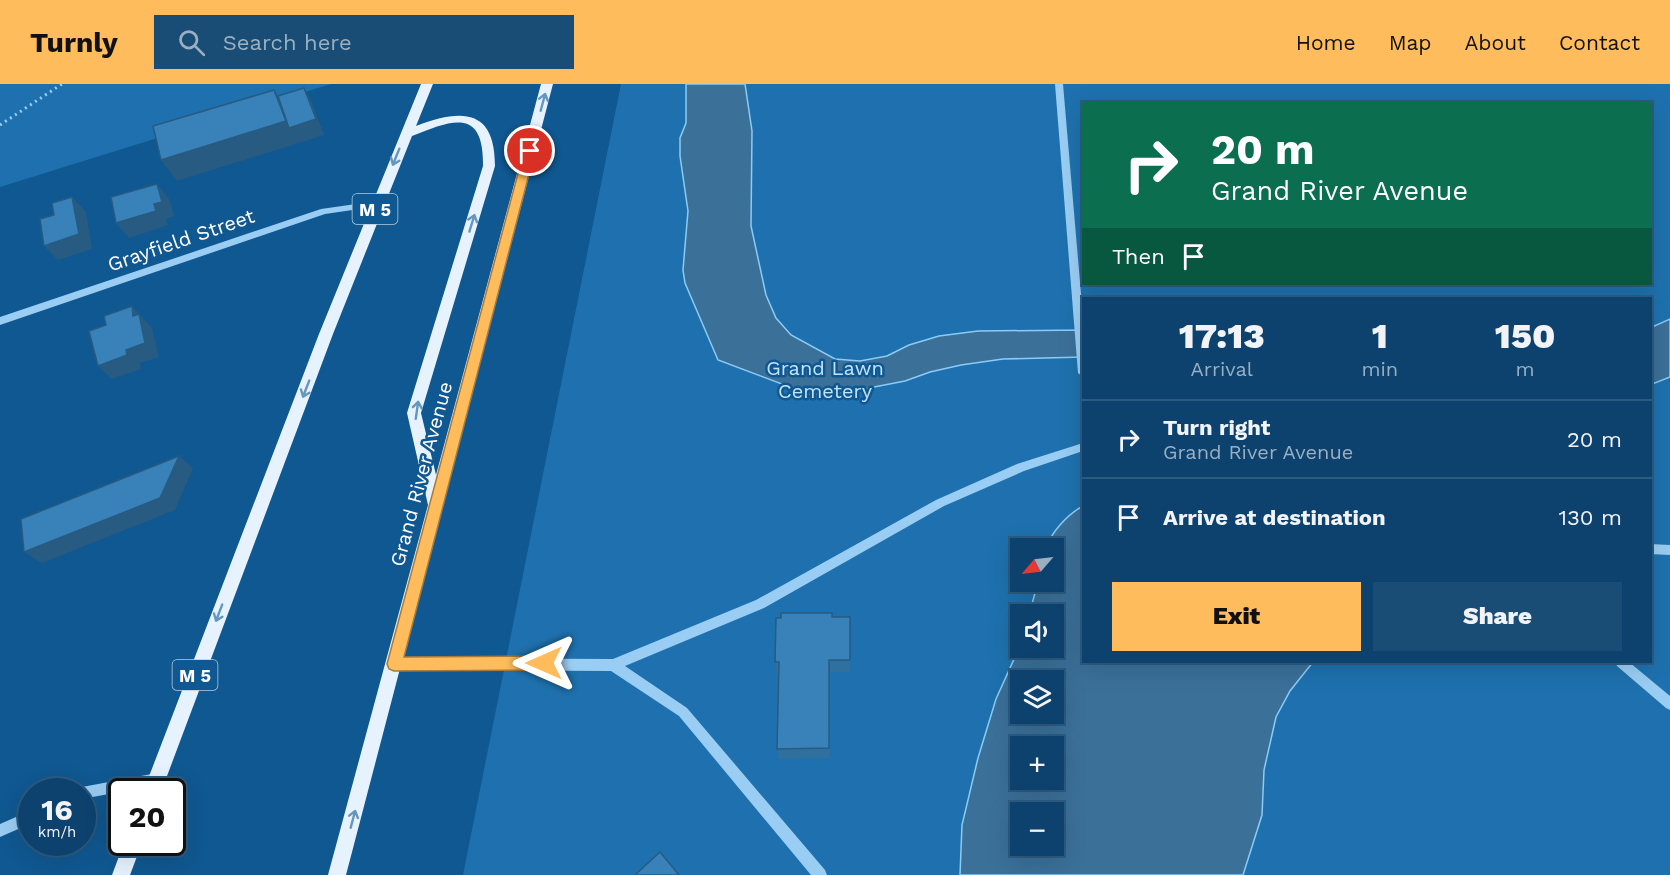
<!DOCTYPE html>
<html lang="en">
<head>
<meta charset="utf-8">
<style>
	:root { --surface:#0c426d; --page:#1a4d75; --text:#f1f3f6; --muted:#9ab0c2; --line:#2c5b80; --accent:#ffbc5c }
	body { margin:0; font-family:"Work Sans",sans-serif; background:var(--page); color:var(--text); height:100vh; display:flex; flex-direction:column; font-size:22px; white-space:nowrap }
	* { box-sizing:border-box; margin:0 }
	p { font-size:20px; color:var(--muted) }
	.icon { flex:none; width:33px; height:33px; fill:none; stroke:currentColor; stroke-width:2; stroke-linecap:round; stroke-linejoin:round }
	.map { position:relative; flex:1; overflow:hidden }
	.panel { position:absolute; left:1082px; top:213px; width:570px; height:366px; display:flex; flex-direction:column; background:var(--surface); border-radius:0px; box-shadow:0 6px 24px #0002,0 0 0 2px var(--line) }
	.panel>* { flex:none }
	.top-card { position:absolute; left:1082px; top:18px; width:570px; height:183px; border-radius:0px; box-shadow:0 6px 24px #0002,0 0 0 2px var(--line); background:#0b6e4f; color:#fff; overflow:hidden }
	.needle { width:39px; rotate:242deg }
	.fabs { position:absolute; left:1010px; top:454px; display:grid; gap:12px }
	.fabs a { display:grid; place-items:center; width:54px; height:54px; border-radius:0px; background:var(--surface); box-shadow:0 6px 24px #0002,0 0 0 2px var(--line); font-size:30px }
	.speed { position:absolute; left:18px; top:694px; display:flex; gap:12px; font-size:30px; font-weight:700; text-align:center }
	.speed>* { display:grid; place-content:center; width:78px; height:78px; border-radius:50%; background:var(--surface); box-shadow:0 6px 24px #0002,0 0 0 2px var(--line); line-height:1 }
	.speed small { font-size:15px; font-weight:400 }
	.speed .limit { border:3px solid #111; border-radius:9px; background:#fff; color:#111 }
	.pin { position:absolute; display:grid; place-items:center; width:51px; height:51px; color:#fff; margin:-26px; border:3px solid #fff; border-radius:50%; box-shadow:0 2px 6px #0007 }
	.me { position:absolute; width:66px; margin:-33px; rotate:270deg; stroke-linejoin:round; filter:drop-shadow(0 0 4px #0008) }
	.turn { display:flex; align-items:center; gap:21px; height:126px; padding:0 30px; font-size:27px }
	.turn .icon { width:78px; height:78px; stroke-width:2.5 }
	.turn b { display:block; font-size:42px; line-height:51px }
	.then { display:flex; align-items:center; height:57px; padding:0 30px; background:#0003; gap:12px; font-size:22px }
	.eta { display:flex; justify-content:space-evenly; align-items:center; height:102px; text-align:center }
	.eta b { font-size:36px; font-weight:800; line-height:42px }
	.button { display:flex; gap:12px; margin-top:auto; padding:12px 30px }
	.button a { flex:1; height:69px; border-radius:0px; background:var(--accent); color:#111; font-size:24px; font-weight:800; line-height:69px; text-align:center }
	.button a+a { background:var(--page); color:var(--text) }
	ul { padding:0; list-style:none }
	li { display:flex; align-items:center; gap:18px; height:78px; padding:0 30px; border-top:2px solid var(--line) }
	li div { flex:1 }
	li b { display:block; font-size:22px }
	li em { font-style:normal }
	header { display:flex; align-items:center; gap:36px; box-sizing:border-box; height:84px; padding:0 30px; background:var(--accent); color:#111 }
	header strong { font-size:28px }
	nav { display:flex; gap:33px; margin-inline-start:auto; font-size:21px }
	.search { width:420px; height:54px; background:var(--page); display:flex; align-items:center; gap:15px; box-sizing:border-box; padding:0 21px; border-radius:0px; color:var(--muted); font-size:22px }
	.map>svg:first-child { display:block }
	.green { fill:#1e71ae; fill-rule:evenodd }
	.water { fill:#3b7099; stroke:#8ccbf7; stroke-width:1.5; fill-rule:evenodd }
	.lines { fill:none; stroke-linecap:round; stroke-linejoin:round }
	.path { stroke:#9acdf3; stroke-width:3; stroke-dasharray:2 4; stroke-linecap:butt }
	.minor { fill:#9acdf3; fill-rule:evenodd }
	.major { fill:#e6f3ff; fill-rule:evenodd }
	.wall { fill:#30709f }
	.shaded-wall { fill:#275b82 }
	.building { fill:#3882b9; stroke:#275b82; stroke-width:1.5 }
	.oneway { stroke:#6696bd }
	.route { fill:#ffbc5c; stroke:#a67a3c; stroke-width:1.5 }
	.labels { text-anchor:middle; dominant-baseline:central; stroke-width:5; stroke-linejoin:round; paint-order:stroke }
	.shield { fill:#105891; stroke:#b7cdde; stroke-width:1.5 }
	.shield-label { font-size:18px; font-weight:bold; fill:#fff }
	.street-label { font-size:20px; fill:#fff; stroke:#105891 }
	.park-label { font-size:20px; fill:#c2e4fe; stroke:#105891 }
</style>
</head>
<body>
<header>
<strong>Turnly</strong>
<div class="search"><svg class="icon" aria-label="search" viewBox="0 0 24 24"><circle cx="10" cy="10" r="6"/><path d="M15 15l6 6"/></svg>Search here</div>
<nav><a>Home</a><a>Map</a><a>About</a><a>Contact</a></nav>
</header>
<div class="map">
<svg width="1670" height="791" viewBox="0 0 1670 791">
	<rect width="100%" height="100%" fill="#105891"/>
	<g class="green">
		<path d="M0 0H331L0 103Z"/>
		<path d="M621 0H1670V791H463ZM1083 20H1650V200H1083ZM1083 214H1650V578H1083ZM1020 465H1053V498H1020ZM1020 531H1053V564H1020ZM1020 597H1053V630H1020ZM1020 663H1053V696H1020ZM1020 729H1053V762H1020Z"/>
	</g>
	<g class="water">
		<path d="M686 0H745L752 47 751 142 766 211 776 234 791 251 835 275 860 277 887 272 909 261 939 252 978 247 1083 246V273L1003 275 961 281 930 288 905 297 843 309 811 311 718 276 685 199 683 186 688 127 680 72V54L686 39Z"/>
		<path d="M1670 235V293L1650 301V244Z"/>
		<path d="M1083 422V578H1313L1290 607 1276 633 1264 686 1262 731 1243 791H960L962 741 978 674 996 615 1020 562 1053 564V531H1029L1038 498H1053V465H1046C1050 449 1068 430 1083 422ZM1020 597H1053V630H1020ZM1020 663H1053V696H1020ZM1020 729H1053V762H1020Z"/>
	</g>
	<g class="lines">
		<path class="path" d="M0 41 62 0"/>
		<g class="minor">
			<path d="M1055 0H1063L1083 233V293L1078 289Z"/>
			<path d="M377 117 380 118V122L325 130 0 241V233L321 125Z"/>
			<path d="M1083 359V367L1024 387 944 422 764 524 625 582 687 624 825 786 827 791H811L679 632 611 587 394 586 390 584 388 580 390 576 394 574 613 575 756 516 936 416 1017 380Z"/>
			<path d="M1650 460 1670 461V471L1650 470Z"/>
			<path d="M1615 578H1629L1670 612V626L1666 624 1617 582Z"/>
			<path d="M157 689 161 691 163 695 161 699 157 701 82 715V708H76L78 705 82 703Z"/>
			<path d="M32 726V739L0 753V740Z"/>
		</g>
		<g class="major">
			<path d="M421 0H433L416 42C461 25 495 24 495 82L421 329 436 391 541 0H553L346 791H328L428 421 407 329 483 82C484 23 452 36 412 52L333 250 161 708H143L319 250Z"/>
			<path d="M124 759H142L130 791H112Z"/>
		</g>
	</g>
	<path class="wall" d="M832 533 850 576V588H829L830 674 779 675 777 665 778 591H777L775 578Z"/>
	<g class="shaded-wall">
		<path d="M304 4 312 19 324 51 177 97 161 76 274 6 287 27Z"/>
		<path d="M157 100 169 115 174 132 166 135 168 141 129 154 116 139 154 120Z"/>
		<path d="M72 113 86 128 92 165 58 176 44 162Z"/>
		<path d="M132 222 152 244 159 273 140 279 141 285 112 295 98 282 126 266 133 232Z"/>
		<path d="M179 372 193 384 175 426 42 479 24 468Z"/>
	</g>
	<g class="building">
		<path d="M304 4 316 35 289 44 278 12Z"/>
		<path d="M274 6 286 37 161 76 153 42Z"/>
		<path d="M157 100 162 118 154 120 156 127 116 139 111 113Z"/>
		<path d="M72 113 79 150 44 162 40 135 54 131 52 119Z"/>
		<path d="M132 222 133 232 139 230 145 259 126 266 127 271 98 282 89 247 106 241 104 232Z"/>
		<path d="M179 372 160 414 24 468 21 435Z"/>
		<path d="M781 529H832V533H850V576H829V664L777 665 779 578H775L776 534H781Z"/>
		<path d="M660 768 679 791H635Z"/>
	</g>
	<defs><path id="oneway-shaft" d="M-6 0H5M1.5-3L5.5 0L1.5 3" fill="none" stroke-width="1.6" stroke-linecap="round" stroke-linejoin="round" transform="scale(1.5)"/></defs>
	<g class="oneway">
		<use href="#oneway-shaft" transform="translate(543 18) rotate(-75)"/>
		<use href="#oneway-shaft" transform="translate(396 73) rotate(112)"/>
		<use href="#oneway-shaft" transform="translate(472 139) rotate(-73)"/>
		<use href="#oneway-shaft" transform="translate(306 305) rotate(111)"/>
		<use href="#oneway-shaft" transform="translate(417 326) rotate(-82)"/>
		<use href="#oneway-shaft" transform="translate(219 529) rotate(111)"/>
		<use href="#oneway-shaft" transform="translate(353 735) rotate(-75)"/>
	</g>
	<path class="route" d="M530 63 535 67 404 573 544 572 549 574 552 579 549 584 544 586 394 587 389 585 387 580 524 67Z"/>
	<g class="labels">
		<g class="shield">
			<rect x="352.5" y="110" width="45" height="30" rx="4.5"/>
			<rect x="172.5" y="576" width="45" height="30" rx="4.5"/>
		</g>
		<g class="shield-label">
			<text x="375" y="125">M 5</text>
			<text x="195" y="591">M 5</text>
		</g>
		<g class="street-label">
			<text transform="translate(181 156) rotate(-19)">Grayfield Street</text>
			<text transform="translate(421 390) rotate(-75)">Grand River Avenue</text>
		</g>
		<g class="park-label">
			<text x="825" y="284">Grand Lawn<tspan x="825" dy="23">Cemetery</tspan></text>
		</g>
	</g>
</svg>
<div class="fabs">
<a><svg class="needle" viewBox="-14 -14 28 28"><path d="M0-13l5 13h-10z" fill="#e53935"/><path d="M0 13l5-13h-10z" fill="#9ab0c2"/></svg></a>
<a><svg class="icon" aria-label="sound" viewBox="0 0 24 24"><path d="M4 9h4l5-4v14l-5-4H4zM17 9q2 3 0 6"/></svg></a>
<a><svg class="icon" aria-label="layers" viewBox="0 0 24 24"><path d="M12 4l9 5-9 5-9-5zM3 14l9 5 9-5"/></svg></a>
<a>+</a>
<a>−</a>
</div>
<div class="speed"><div>16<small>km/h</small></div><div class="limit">20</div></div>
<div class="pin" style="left:530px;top:67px;background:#d93025"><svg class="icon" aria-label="arrive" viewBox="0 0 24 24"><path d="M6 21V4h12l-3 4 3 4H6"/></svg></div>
<svg class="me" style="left:544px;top:579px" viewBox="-20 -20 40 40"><path d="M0-17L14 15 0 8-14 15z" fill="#ffbc5c" stroke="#fff" stroke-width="4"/></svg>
<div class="top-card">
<div class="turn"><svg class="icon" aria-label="right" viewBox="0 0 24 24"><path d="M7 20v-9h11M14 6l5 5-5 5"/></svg><div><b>20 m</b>Grand River Avenue</div></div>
<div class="then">Then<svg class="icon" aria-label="arrive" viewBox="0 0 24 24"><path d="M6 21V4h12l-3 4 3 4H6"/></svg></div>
</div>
<section class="panel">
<div class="eta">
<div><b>17:13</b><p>Arrival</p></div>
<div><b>1</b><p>min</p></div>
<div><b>150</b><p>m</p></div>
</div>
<ul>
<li><svg class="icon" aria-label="right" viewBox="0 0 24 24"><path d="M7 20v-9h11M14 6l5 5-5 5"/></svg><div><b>Turn right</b><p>Grand River Avenue</p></div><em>20 m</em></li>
<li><svg class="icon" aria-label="arrive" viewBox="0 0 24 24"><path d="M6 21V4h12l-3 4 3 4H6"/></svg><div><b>Arrive at destination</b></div><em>130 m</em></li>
</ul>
<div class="button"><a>Exit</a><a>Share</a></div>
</section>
</div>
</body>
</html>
